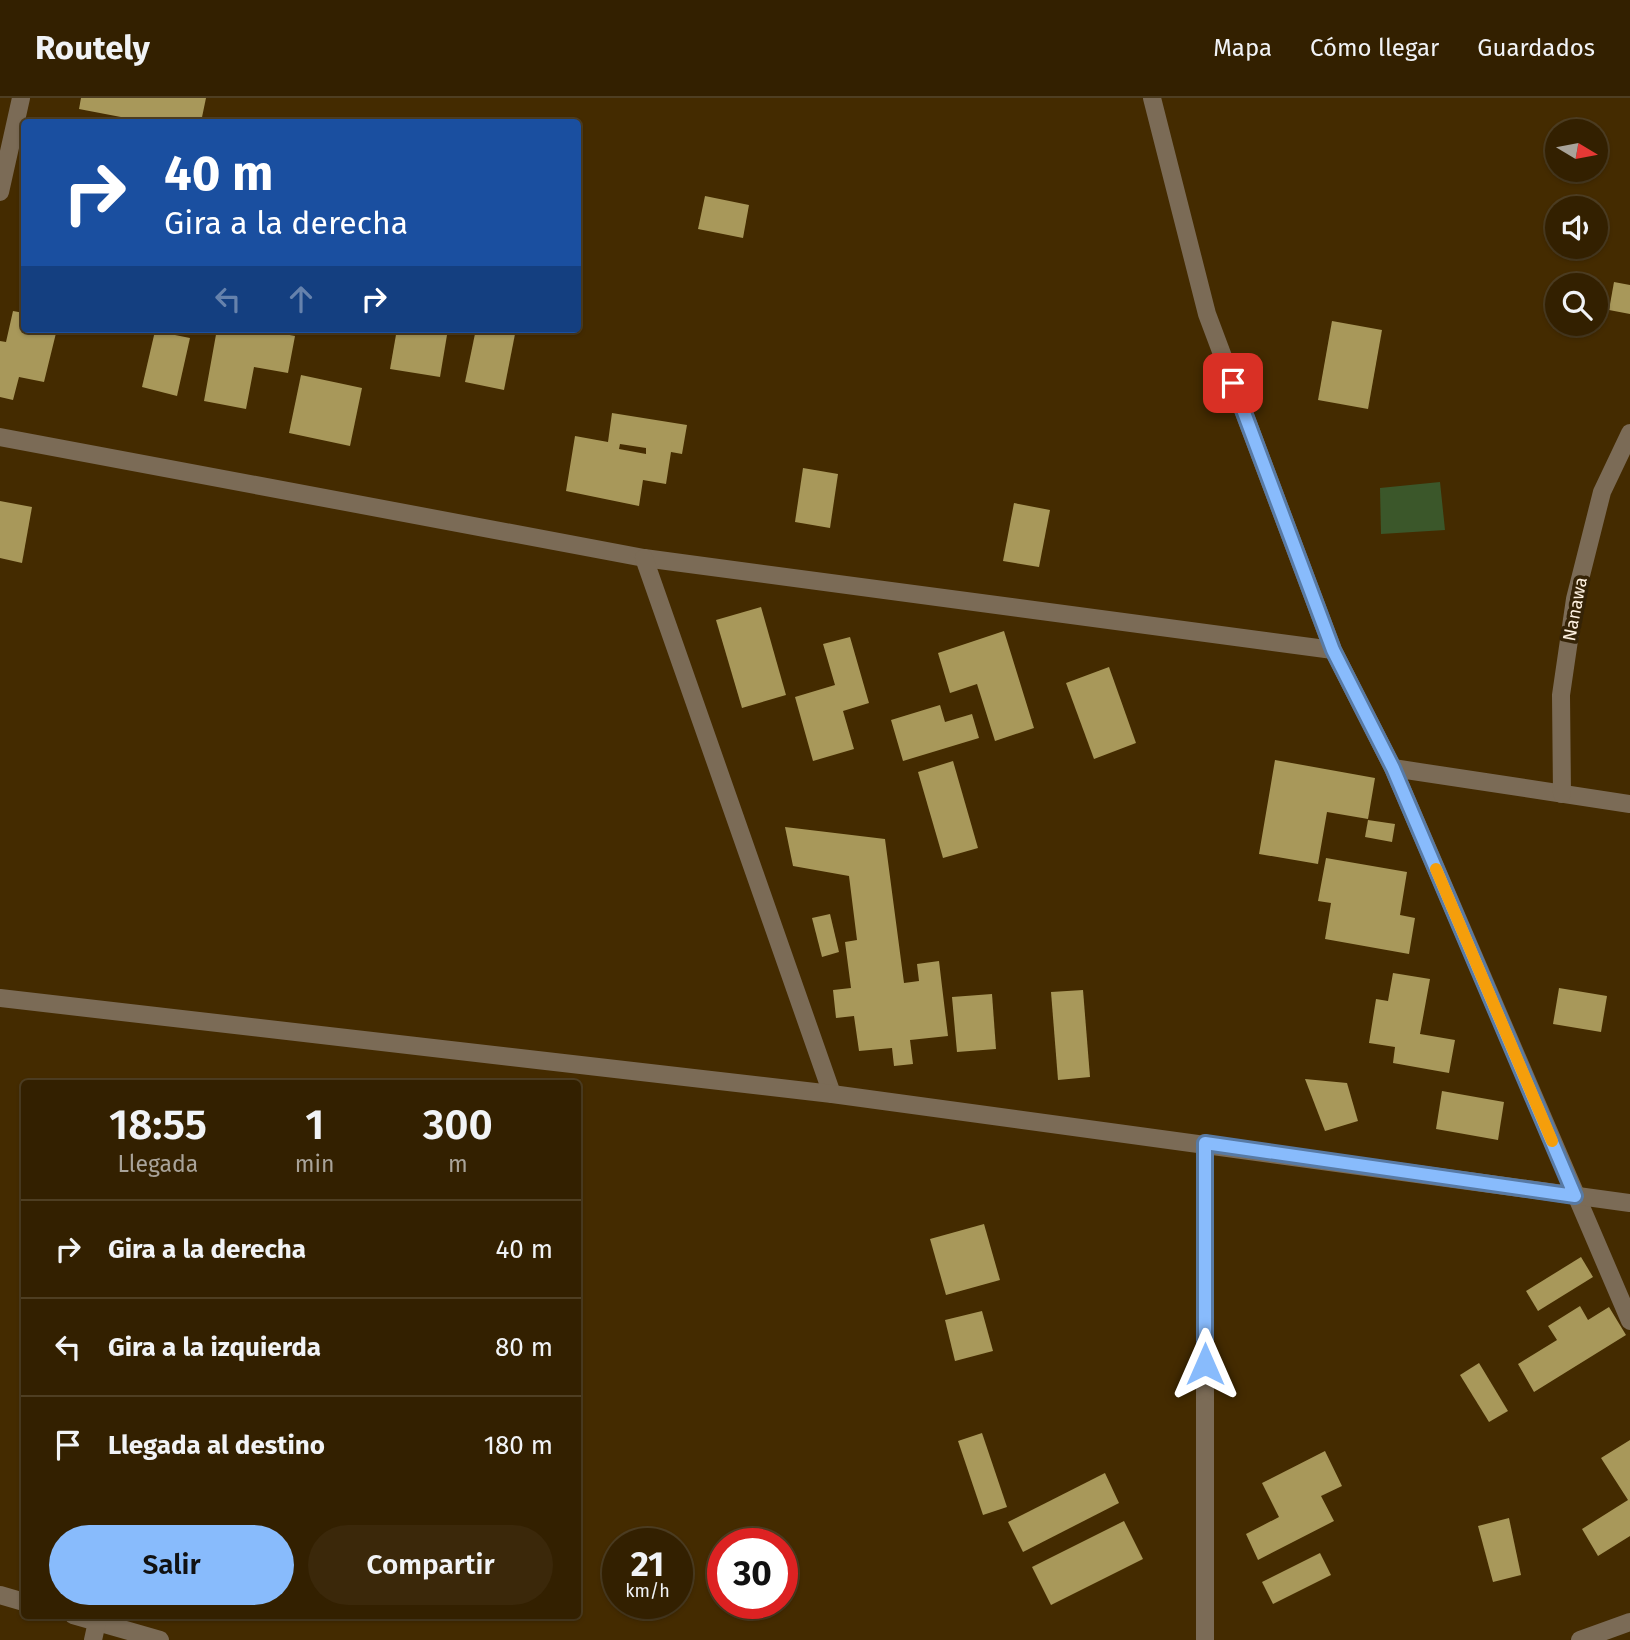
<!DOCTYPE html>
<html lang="es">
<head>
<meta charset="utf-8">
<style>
	:root { --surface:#332000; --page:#3b280a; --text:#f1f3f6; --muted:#a9a399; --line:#4e3e22; --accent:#88bbfc }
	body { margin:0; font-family:"Fira Sans",sans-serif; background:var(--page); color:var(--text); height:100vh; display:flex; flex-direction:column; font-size:26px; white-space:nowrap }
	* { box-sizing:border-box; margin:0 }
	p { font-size:23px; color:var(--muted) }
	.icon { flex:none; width:38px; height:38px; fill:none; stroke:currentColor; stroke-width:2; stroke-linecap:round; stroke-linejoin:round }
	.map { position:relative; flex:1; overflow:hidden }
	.drawer { position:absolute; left:21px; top:982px; width:560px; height:539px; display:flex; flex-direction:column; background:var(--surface); border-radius:7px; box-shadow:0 2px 5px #0004,0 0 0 2px var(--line) }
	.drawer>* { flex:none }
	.guide { position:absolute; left:21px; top:21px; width:560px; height:214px; border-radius:7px; box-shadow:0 2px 5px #0004,0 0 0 2px var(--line); background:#1a4fa0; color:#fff; overflow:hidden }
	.needle { width:46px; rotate:100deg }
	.controls { position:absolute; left:1545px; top:21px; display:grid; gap:14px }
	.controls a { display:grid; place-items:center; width:63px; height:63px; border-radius:50%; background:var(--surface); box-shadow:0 2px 5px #0004,0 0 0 2px var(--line); font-size:35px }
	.speed { position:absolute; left:602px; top:1430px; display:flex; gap:14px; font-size:35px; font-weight:700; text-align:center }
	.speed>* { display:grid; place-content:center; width:91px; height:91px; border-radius:50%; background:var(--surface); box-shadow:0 2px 5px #0004,0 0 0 2px var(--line); line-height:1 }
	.speed small { font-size:18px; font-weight:400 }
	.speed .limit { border:10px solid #d22; background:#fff; color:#111 }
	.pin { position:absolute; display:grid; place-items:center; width:60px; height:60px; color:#fff; margin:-30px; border-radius:14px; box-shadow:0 4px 10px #0006 }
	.me { position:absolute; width:77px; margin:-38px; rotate:0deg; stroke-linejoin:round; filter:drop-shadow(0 0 5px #0008) }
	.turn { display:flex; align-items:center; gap:24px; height:147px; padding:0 28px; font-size:32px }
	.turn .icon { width:91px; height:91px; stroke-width:2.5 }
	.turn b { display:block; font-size:49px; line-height:60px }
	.lanes { display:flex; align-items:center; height:66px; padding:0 28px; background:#0003; justify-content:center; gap:35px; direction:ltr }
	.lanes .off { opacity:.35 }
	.eta { display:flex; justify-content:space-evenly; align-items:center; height:119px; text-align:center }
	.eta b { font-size:42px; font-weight:600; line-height:49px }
	.cta { display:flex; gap:14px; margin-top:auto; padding:14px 28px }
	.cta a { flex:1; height:80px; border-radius:42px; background:var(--accent); color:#111; font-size:28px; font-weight:600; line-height:80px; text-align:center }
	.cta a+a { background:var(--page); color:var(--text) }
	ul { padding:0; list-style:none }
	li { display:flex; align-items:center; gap:21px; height:98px; padding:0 28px; border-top:2px solid var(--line) }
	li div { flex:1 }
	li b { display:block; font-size:26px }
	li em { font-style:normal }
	header { display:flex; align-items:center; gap:42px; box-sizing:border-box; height:98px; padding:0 35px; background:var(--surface); border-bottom:2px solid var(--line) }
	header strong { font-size:33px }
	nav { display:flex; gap:38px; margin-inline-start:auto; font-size:24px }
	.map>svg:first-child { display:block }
	.green { fill:#3b572a }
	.building { fill:#a8985a; fill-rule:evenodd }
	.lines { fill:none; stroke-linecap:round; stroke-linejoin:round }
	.street { stroke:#7b6b56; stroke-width:18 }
	.route-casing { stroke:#587aa4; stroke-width:18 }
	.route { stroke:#88bbfc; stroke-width:12 }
	.slow { stroke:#f59e0b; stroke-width:12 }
	.labels { text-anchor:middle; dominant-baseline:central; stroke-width:7; stroke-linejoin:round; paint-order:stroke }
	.street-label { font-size:18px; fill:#fff2e2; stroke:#352306 }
</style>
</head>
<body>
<header>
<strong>Routely</strong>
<nav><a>Mapa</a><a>Cómo llegar</a><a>Guardados</a></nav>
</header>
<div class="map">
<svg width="1630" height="1542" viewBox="0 0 1630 1542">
	<rect width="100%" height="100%" fill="#442b00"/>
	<path class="green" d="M1440 384 1445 432 1381 436 1380 390Z"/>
	<g class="building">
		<path d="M81 0H206L201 24H147L79 11Z"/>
		<path d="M705 98 749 107 743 140 698 131Z"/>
		<path d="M1614 184 1630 187V216L1609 212Z"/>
		<path d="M13 213 24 215V231H57L44 284 19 279 13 302 0 299V243L6 244Z"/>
		<path d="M1332 223 1382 232 1368 311 1318 302Z"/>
		<path d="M217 231H258L295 238 288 275 254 269 246 311 204 303Z"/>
		<path d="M397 231H448L440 279 390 271Z"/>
		<path d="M476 231H516L504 292 465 284Z"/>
		<path d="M155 233 190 240 177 298 142 289Z"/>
		<path d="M301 277 362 290 350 348 289 335Z"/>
		<path d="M612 315 687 327 682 356 671 354 666 386 643 382 639 408 566 393 575 338 608 344ZM620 346 646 350V356L619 351Z"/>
		<path d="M803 370 838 376 830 430 795 424Z"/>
		<path d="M0 403 32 409 22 465 0 460Z"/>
		<path d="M1014 405 1050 412 1039 469 1003 463Z"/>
		<path d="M761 509 786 597 742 610 716 522Z"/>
		<path d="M1004 533 1034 630 995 643 977 586 950 595 938 555Z"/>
		<path d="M850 539 869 605 843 613 854 651 813 663 795 599 835 587 823 546Z"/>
		<path d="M1109 569 1136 645 1094 661 1066 585Z"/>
		<path d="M940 607 945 624 972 616 979 640 903 663 891 622Z"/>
		<path d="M1275 662 1375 680 1368 721 1327 714 1318 766 1259 756Z"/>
		<path d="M953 663 978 750 943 760 918 674Z"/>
		<path d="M1368 722 1395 726 1392 744 1365 739Z"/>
		<path d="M785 729 885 741 904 885 919 883 917 866 939 863 941 880 948 938 910 942 913 966 894 968 892 950 859 953 854 918 836 920 833 892 851 890 845 844 857 842 849 778 793 768Z"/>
		<path d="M1326 760 1407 774 1400 817 1415 820 1409 856 1325 841 1331 805 1318 803Z"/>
		<path d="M830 816 839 854 822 859 812 820Z"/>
		<path d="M1393 875 1430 881 1420 936 1455 942 1449 975 1393 965 1395 949 1369 945 1376 901 1388 903Z"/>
		<path d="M1559 890 1607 898 1601 934 1553 926Z"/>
		<path d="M1083 892 1090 979 1058 982 1051 894Z"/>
		<path d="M992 896 996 951 957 954 952 899Z"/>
		<path d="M1305 981 1347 985 1358 1023 1325 1033Z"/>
		<path d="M1442 993 1504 1004 1498 1042 1436 1031Z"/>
		<path d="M984 1126 1000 1182 946 1197 930 1141Z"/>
		<path d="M1581 1159 1593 1179 1538 1213 1526 1193Z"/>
		<path d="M1580 1208 1588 1222 1609 1209 1626 1237 1534 1294 1518 1266 1557 1242 1548 1228Z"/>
		<path d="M982 1213 993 1253 955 1263 945 1222Z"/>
		<path d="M1479 1265 1508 1313 1489 1324 1460 1277Z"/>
		<path d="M982 1335 1007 1409 983 1417 958 1343Z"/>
		<path d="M1630 1342V1438L1598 1458 1582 1431 1628 1402 1601 1360Z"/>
		<path d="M1325 1353 1342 1388 1321 1398 1334 1423 1258 1462 1246 1436 1279 1419 1262 1385Z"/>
		<path d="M1105 1375 1119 1405 1023 1454 1008 1424Z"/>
		<path d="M1509 1420 1521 1477 1493 1484 1478 1428Z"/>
		<path d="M1124 1423 1143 1461 1051 1507 1032 1469Z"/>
		<path d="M1320 1455 1331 1477 1273 1506 1262 1484Z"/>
	</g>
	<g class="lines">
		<g class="street">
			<path d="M1152 0 1207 216 1333 552 1393 670 1630 1223"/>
			<path d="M0 94 21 0"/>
			<path d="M0 339 644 460 1333 552"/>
			<path d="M644 460 832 996"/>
			<path d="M1393 670 1630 706"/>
			<path d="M1562 696 1561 597 1575 501 1602 394 1630 335"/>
			<path d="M0 900 832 996 1630 1105"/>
			<path d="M0 1497 24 1504"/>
			<path d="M73 1517 160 1542"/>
			<path d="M93 1542 97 1524"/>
			<path d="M1205 1542V1045"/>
			<path d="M1580 1542 1630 1524"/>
		</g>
	</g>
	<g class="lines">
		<defs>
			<path id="route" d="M1205 1266V1045L1575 1098 1393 670 1333 552 1233 285"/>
		</defs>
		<use href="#route" class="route-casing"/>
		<use href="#route" class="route"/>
		<path class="slow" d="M1436 771 1552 1043"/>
	</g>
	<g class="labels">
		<g class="street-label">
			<text transform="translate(1575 511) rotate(-79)">Nanawa</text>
		</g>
	</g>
</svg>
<div class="controls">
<a><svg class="needle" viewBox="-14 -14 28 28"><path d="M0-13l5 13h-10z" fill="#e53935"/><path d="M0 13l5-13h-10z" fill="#a9a399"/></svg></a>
<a><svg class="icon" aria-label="sound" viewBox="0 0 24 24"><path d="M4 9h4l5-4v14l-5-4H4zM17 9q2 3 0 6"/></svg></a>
<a><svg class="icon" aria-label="search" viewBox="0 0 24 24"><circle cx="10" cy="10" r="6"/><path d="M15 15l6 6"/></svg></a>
</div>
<div class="speed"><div>21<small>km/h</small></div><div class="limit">30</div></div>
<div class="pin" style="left:1233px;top:285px;background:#d93025"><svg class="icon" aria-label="arrive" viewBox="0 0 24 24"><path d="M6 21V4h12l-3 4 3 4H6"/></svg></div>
<svg class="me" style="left:1205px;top:1266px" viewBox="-20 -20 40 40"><path d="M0-17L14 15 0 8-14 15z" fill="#88bbfc" stroke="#fff" stroke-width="4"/></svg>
<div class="guide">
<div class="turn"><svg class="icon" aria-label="right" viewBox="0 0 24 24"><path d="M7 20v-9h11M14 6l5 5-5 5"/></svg><div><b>40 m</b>Gira a la derecha</div></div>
<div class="lanes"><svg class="icon off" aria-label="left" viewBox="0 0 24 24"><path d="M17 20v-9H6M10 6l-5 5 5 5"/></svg><svg class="icon off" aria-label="ahead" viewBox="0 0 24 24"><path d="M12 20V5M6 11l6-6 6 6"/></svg><svg class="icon" aria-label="right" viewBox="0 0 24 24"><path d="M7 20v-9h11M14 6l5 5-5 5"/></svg></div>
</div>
<section class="drawer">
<div class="eta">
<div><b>18:55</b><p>Llegada</p></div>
<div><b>1</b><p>min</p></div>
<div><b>300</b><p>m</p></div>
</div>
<ul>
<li><svg class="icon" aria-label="right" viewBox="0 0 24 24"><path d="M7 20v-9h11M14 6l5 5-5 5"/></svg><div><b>Gira a la derecha</b></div><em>40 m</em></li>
<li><svg class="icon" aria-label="left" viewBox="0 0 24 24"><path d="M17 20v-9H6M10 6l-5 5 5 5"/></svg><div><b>Gira a la izquierda</b></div><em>80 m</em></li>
<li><svg class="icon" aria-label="arrive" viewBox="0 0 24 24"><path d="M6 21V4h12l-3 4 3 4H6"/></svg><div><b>Llegada al destino</b></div><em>180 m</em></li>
</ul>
<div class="cta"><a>Salir</a><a>Compartir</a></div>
</section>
</div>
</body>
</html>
